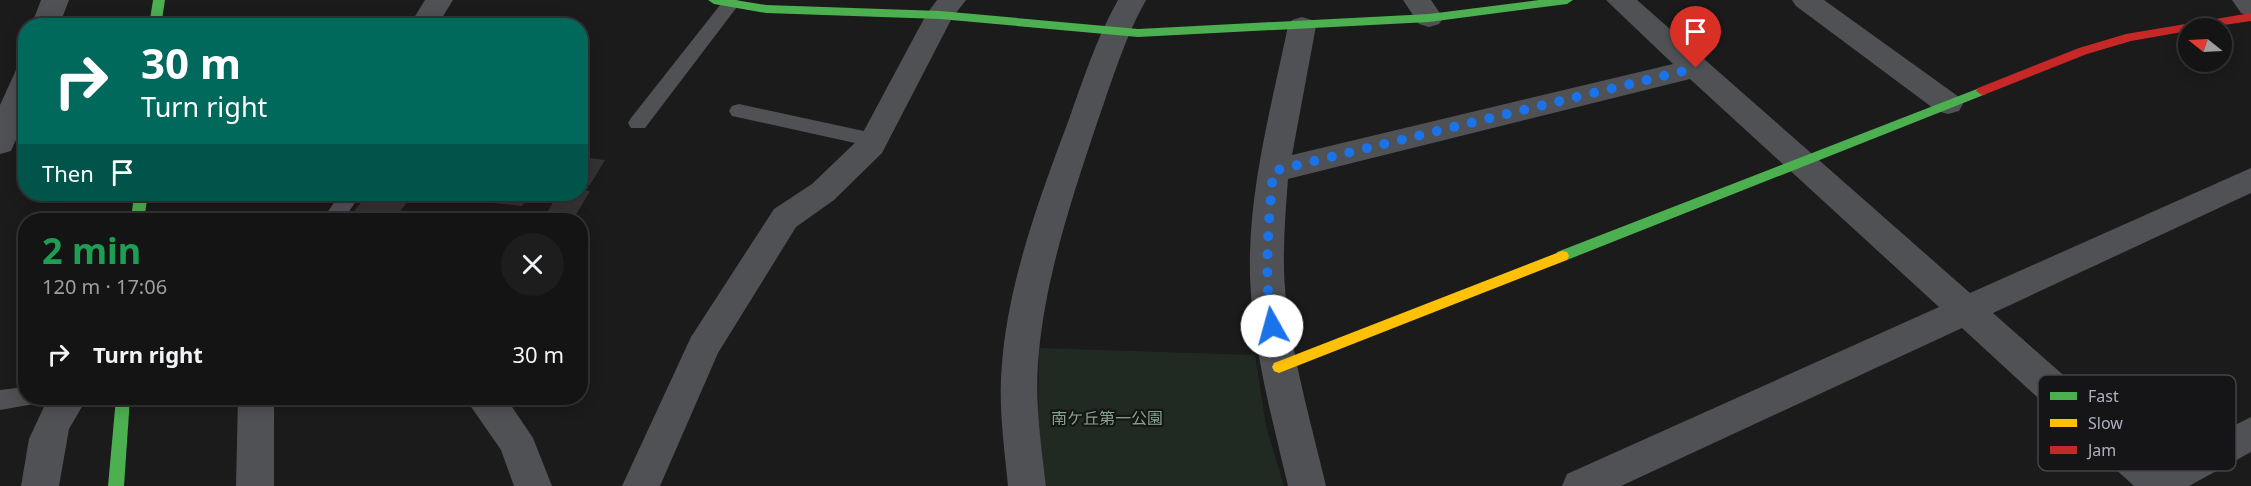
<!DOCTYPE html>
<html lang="en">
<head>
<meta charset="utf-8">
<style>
	:root { --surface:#141414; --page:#1d1d1d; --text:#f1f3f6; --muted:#9d9ea0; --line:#333334 }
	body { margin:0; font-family:"Noto Sans","Noto Sans JP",sans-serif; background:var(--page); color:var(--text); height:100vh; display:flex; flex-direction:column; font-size:22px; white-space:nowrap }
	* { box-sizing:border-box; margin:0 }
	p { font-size:20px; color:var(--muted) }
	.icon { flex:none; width:33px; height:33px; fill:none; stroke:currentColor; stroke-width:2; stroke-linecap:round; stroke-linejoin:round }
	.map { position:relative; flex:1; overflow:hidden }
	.drawer { position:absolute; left:18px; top:213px; width:570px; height:192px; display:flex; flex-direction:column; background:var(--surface); border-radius:24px; box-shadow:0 3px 15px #0003,0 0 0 2px var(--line) }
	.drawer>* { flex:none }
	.guide { position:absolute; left:18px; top:18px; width:570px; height:183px; border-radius:24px; box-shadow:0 3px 15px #0003,0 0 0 2px var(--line); background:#00695c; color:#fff; overflow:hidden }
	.needle { width:39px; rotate:288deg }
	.buttons { position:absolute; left:2178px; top:18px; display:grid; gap:12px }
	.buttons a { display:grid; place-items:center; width:54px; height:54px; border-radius:50%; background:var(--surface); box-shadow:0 3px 15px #0003,0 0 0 2px var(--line); font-size:30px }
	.pin { position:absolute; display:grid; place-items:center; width:51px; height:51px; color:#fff; margin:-62px -26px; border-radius:50% 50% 50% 0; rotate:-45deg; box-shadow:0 0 6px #0007 }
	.pin .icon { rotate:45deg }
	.me { position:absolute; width:66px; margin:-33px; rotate:353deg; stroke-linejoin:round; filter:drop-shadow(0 0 4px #0008) }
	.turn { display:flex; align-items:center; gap:21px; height:126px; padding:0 24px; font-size:27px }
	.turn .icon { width:78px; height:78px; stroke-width:2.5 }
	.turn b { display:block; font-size:42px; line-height:51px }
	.then { display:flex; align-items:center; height:57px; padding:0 24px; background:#0003; gap:12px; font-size:22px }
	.round { display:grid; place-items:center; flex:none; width:63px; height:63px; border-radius:32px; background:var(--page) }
	.overview { display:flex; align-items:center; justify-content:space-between; height:102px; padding:0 24px }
	h1 { font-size:36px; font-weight:700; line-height:45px; color:#1e9e55 }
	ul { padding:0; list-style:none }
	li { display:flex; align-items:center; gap:18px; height:78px; padding:0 24px }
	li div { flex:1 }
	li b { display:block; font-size:22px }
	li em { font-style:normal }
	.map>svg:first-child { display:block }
	.green { fill:#202922 }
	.building { fill:#333 }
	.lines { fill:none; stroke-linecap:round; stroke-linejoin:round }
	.lane { fill:#4f5154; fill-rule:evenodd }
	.street { fill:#4f5154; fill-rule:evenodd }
	.fast { fill:#4caf50; fill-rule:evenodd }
	.slow { fill:#ffc107; fill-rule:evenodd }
	.jam { fill:#c62828; fill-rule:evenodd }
	.route { stroke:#1a73e8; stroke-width:10; stroke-dasharray:0 18 }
	.labels { text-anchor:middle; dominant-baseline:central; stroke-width:4.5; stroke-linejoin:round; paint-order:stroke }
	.park-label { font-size:16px; fill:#83a786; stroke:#151517 }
	.key { fill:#151517; stroke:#424449; stroke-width:1.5 }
	.key-label { font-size:16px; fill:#acb1bc }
</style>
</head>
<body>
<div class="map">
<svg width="2251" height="486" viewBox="0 0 2251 486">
	<rect width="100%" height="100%" fill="#1b1b1b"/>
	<path class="green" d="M1039 348 1255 355 1266 426 1284 486H1046L1038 429Z"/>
	<g class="building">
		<path d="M580 157 605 160 590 185 580 184Z"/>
		<path d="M580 190 590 191 574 218 546 214 558 194H580Z"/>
		<path d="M368 194H376L410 198 394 220H347Z"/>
		<path d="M499 194H530L522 206 493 203Z"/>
		<path d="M486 211 515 214 511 220H480Z"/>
	</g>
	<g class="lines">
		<g class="lane">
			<path d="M724 0H738L740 3 645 128H631L628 123 631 118Z"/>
			<path d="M739 104 873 133 880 135 883 140 880 145 873 147 732 116 729 111 732 106Z"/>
			<path d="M340 194H361L343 220H322Z"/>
			<path d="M26 387V398H37L34 404 0 410V390Z"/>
		</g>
		<g class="street">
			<path d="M41 0H69L59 26H31Z"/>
			<path d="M425 0H453L437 26H409Z"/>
			<path d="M937 0H966L952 18 882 153 834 200 796 227 718 353 660 486H622L691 337 774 209 812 184 860 138 926 15Z"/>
			<path d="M1118 0H1146C1124 39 1112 81 1097 123 1071 201 1044 281 1038 363 1035 404 1041 445 1046 486H1008C1004 445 998 404 1002 363 1009 280 1039 199 1068 122 1083 80 1096 39 1118 0Z"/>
			<path d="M1403 0H1431L1443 18 1439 24 1429 27 1419 24Z"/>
			<path d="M1606 0H1637L1970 293 2251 168V193L1993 313 2162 462 2251 417V452L2189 486H2134L1962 328 1621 486H1562L1567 474 1939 307 1690 79 1288 179C1285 221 1281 264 1287 307 1295 368 1312 427 1326 486H1288C1274 427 1258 367 1252 306 1242 212 1269 118 1288 26L1292 20 1302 17 1312 20 1316 26 1292 155 1673 64Z"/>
			<path d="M1792 0H1824L1959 97 1963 104 1959 111 1948 114 1937 111 1796 6Z"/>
			<path d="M2232 0H2251V16L2241 13Z"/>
			<path d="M26 67V117L11 151 0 154V105L16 70Z"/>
			<path d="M48 398H87L69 429 59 486H21L29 439Z"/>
			<path d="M238 398H274V486H236Z"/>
			<path d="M465 398H506L533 438 552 486H514L501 450Z"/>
		</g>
		<g class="fast">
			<path d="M153 0H165L161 26H149Z"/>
			<path d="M708 0H735L766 5 940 11 1138 29 1429 14 1539 0H1573L1567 4 1429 22 1138 37 940 19 766 13 714 4Z"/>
			<path d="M1982 87 1988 91 1986 94 1567 260H1557L1555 256 1557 252Z"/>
			<path d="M134 194H148L144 220H131Z"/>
			<path d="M116 398H130L124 486H108Z"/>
		</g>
		<path class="slow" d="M1562 251 1567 252 1569 256 1567 260 1284 371 1279 373 1274 371 1272 367 1274 363Z"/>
		<path class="jam" d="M2251 13V21L2204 28H2188V31L2131 41 2087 54 1986 94 1982 95 1976 91 1978 88 2079 48 2126 34Z"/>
	</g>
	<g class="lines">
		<path class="route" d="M1272 326C1263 274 1269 223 1273 171L1696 68"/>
	</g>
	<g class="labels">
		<g class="park-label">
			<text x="1107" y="418">南ケ丘第一公園</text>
		</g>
	</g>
	<rect x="2038" y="375" width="198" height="96" rx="9" class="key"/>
	<rect x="2050" y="392" width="27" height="8" fill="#4caf50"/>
	<rect x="2050" y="419" width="27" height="8" fill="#ffc107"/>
	<rect x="2050" y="446" width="27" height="8" fill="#c62828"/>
	<g class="key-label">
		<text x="2088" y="402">Fast</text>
		<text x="2088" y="429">Slow</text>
		<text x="2088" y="456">Jam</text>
	</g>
</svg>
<div class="buttons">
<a><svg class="needle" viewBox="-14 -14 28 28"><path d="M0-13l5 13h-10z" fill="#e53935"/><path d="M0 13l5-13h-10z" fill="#9d9ea0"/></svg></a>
</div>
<div class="pin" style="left:1696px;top:68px;background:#d93025"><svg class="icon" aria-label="arrive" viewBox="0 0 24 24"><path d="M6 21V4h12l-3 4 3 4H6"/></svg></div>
<svg class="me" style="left:1272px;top:326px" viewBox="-20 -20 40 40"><circle r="19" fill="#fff"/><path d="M0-13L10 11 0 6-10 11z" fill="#1a73e8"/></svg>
<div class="guide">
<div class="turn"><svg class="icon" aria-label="right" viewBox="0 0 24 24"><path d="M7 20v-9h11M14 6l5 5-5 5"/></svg><div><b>30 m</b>Turn right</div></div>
<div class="then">Then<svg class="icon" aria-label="arrive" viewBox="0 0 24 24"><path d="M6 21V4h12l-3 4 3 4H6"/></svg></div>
</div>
<section class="drawer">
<div class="overview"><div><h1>2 min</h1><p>120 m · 17:06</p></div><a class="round"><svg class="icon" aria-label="close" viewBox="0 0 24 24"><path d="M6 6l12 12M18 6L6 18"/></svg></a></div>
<ul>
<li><svg class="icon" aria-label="right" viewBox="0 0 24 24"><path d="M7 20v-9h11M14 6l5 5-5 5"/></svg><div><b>Turn right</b></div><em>30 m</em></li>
</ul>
</section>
</div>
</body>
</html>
